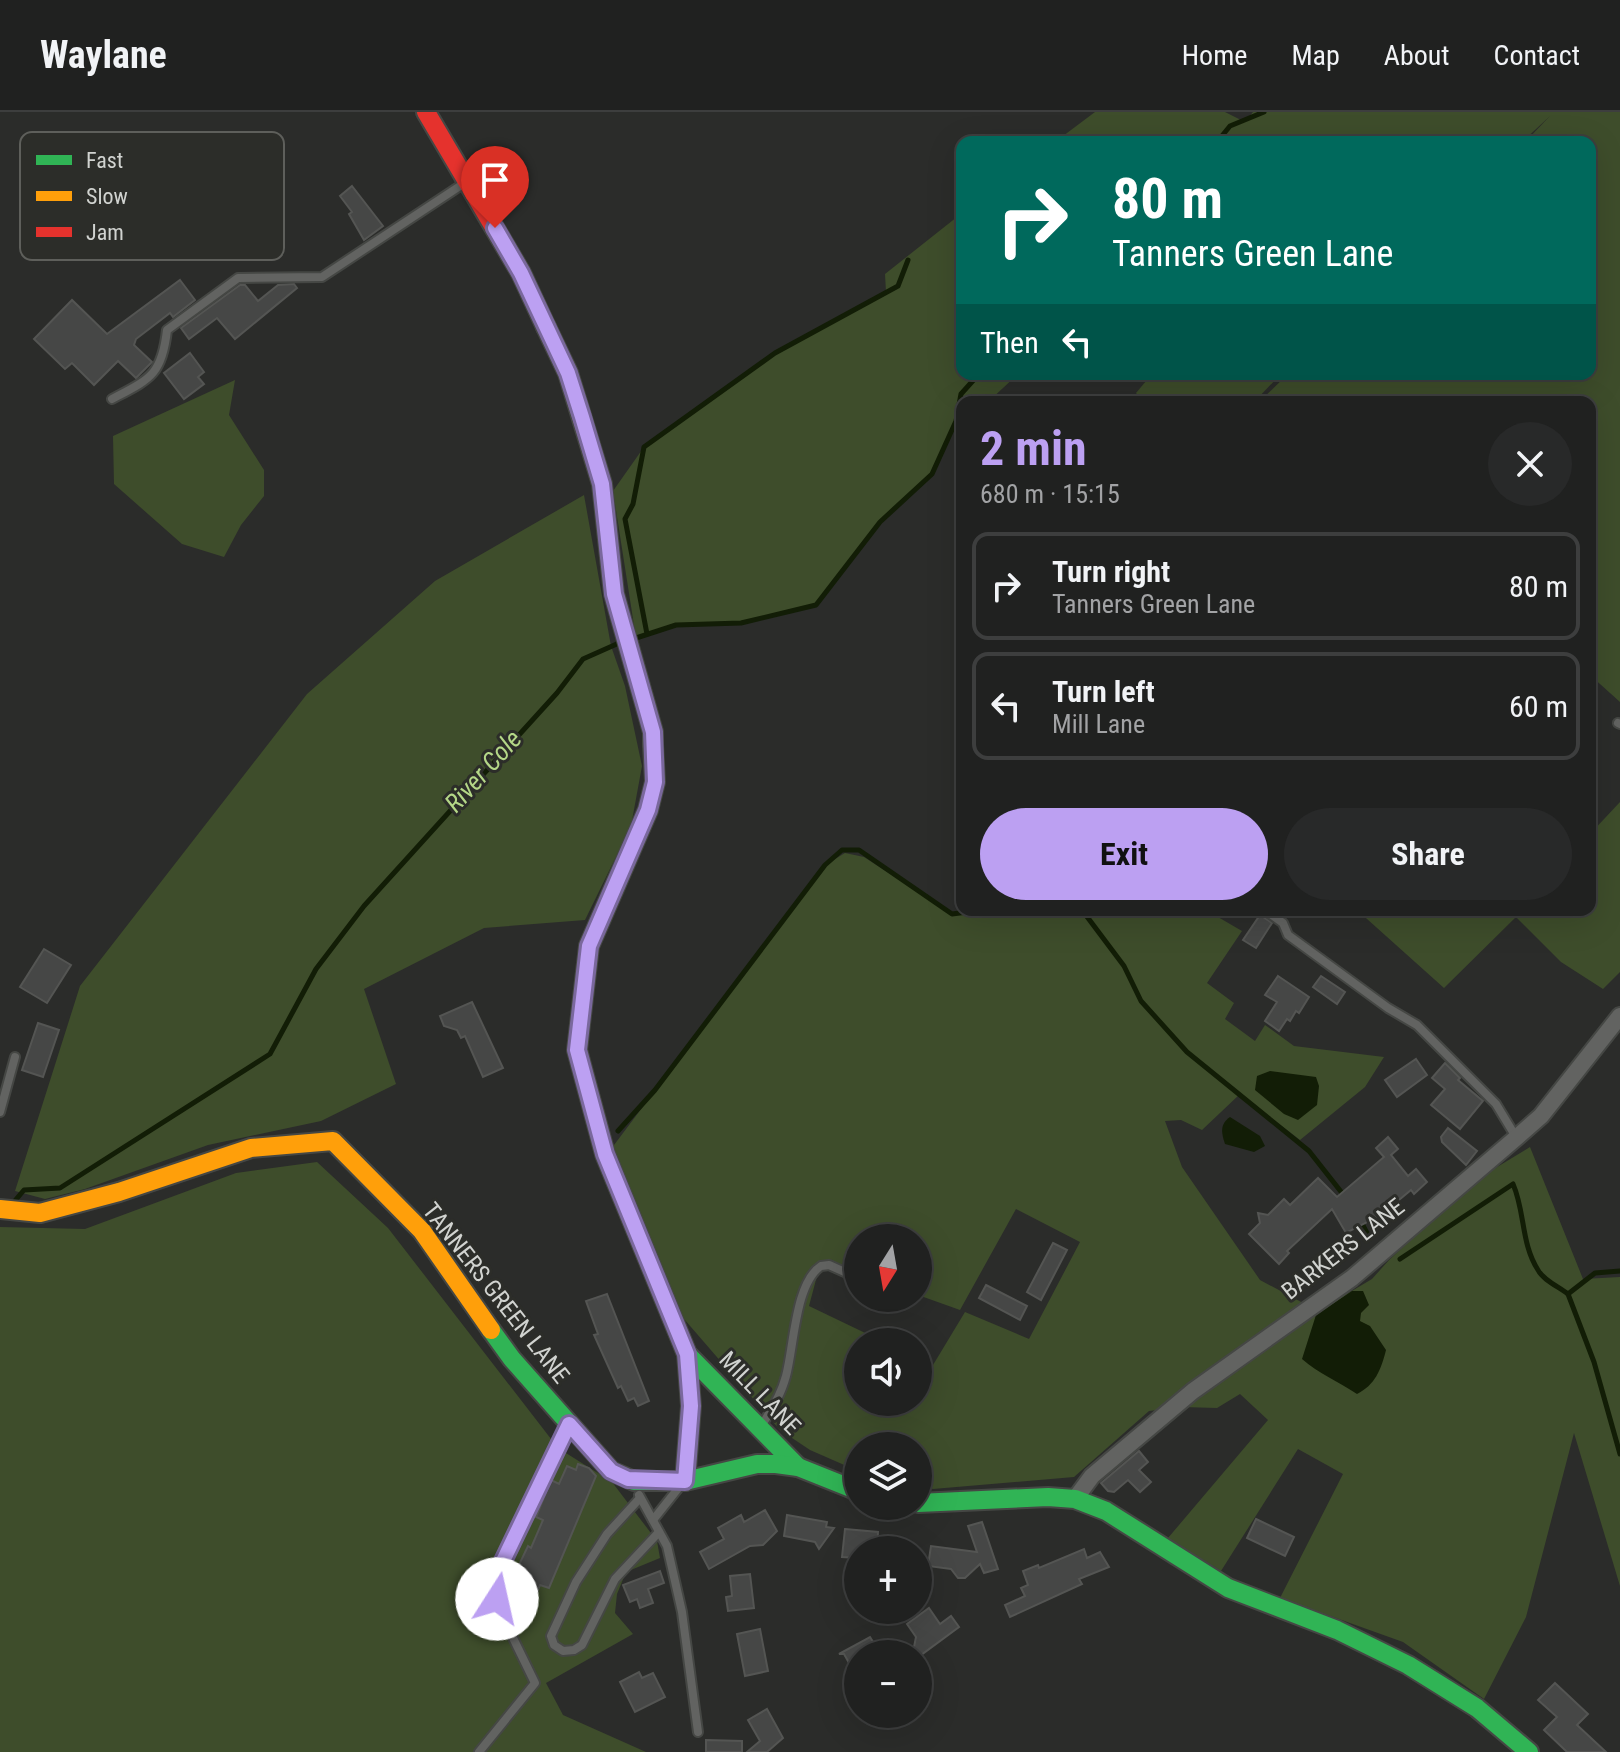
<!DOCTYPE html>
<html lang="en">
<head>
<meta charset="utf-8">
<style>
	:root { --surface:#202120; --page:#282929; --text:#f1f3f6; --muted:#a2a3a5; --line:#3d3e3e; --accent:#bca0f2 }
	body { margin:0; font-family:"Roboto Condensed",sans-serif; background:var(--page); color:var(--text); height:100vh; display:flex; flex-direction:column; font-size:30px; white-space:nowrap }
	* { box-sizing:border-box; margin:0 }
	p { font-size:26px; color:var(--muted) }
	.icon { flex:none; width:44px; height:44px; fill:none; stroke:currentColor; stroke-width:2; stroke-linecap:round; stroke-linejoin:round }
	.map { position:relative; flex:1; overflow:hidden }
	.details { position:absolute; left:956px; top:284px; width:640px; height:520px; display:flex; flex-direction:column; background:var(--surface); border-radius:16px; box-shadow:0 8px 32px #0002,0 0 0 2px var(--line) }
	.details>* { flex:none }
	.hud { position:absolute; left:956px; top:24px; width:640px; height:244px; border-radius:16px; box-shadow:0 8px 32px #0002,0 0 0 2px var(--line); background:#00695c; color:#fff; overflow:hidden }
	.needle { width:52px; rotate:191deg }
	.buttons { position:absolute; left:844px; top:1112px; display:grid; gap:16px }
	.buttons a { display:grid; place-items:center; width:88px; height:88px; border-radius:50%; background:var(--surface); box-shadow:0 8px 32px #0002,0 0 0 2px var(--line); font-size:40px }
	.pin { position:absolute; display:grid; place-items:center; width:68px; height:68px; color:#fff; margin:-82px -34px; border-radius:50% 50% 50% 0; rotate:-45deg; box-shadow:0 0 8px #0007 }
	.pin .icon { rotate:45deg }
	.me { position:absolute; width:88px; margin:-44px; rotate:10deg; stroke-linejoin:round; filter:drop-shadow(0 0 6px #0008) }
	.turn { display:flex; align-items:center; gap:28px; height:168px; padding:0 24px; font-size:36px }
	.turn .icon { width:104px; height:104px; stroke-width:2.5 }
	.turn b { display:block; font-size:56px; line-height:68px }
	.then { display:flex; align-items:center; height:76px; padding:0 24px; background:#0003; gap:16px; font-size:30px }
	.round { display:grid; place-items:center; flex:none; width:84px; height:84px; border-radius:42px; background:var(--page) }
	.headline { display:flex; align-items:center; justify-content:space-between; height:136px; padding:0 24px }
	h1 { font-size:48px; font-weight:700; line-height:60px; color:var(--accent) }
	.action { display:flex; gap:16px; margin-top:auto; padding:16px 24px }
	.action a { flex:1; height:92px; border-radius:48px; background:var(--accent); color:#111; font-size:32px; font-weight:700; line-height:92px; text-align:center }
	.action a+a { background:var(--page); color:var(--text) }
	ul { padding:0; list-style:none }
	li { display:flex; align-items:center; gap:24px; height:108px; margin:0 16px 12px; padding:0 8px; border:4px solid var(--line); border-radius:16px }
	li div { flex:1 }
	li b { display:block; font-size:30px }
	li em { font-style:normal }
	header { display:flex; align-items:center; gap:48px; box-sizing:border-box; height:112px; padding:0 40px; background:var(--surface); border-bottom:2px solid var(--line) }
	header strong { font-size:38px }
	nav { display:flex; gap:44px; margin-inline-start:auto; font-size:28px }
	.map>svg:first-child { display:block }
	.green { fill:#3e4d2b; fill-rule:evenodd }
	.water { fill:#121d06 }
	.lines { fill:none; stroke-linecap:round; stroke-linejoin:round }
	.stream { stroke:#121d06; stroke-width:5 }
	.building { fill:#464746; stroke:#545553; stroke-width:2 }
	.lane-casing { stroke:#454744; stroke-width:12 }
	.street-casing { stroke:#454744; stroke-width:20 }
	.fast-casing { stroke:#454744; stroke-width:22 }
	.slow-casing { stroke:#454744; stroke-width:22 }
	.jam-casing { stroke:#454744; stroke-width:22 }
	.lane { stroke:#626361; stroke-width:8 }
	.street { stroke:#626361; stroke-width:16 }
	.fast { stroke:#30b455; stroke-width:18 }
	.slow { stroke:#ff9f0a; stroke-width:18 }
	.jam { stroke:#e5322d; stroke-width:18 }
	.route-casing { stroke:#7a689d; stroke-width:20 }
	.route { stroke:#bca0f2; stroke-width:14 }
	.labels { text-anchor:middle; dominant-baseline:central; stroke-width:6; stroke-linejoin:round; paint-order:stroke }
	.street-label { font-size:24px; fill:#d1d3d0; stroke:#2c2d29 }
	.water-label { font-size:26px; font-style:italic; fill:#b4d787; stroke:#2c2d29 }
	.key { fill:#2c2d29; stroke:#5e5f5b; stroke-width:2 }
	.key-label { font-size:22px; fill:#d1d3d0 }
</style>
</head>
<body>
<header>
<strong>Waylane</strong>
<nav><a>Home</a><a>Map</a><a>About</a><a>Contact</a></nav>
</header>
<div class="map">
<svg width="1620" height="1640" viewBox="0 0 1620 1640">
	<rect width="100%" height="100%" fill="#2b2c2a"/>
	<g class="green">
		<path d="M1095 0H1225L1245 10 1253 0H1620V590L1590 563V290H1259L1288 262H1590V30H1525L1550 4 1522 30H1055Z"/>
		<path d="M962 101V262H1018L988 290H962V322L955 310 932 362 880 410 816 493 741 511 676 513 636 526 613 379 644 335 775 241 886 180 885 162Z"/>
		<path d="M1152 262H1281L1254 290H1144L1136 281Z"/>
		<path d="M235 268 229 303 264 358V384L241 413 224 445 182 432 114 372 113 324Z"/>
		<path d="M584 383 611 534 625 574 642 654 631 714 585 808 484 816 364 877 396 972 321 1009 208 1033 85 1077 45 1087 15 1079 80 874 307 582 435 469Z"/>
		<path d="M1620 690V860L1603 877 1561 850 1516 805 1444 876 1357 798H1590V722Z"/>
		<path d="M845 741 864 745 952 802 964 798H1206L1242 819 1207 871 1234 891 1225 907 1255 929 1265 913 1294 934 1384 945 1365 975 1300 1028 1240 982 1202 1018 1181 1008 1165 1009 1182 1055 1260 1168 1318 1199 1372 1167 1389 1148 1474 1069 1530 1035 1583 1167 1620 1165V1474L1574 1321 1526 1505 1484 1587 1403 1530 1280 1486 1343 1362 1298 1337 1221 1459 1168 1426 1268 1308 1240 1282 1217 1296 1182 1295 1149 1299 1074 1365 933 1377 918 1374V1334H858V1359L810 1338 780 1318 678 1200 611 1037 825 753ZM1016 1097 1080 1130 1029 1227 965 1200 933 1253 918 1246V1290H858V1230H884L809 1194 821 1149 858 1162V1126H918V1183L960 1198Z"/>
		<path d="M317 1050 388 1116 558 1336 612 1370 657 1429 660 1446 626 1460 617 1482 615 1501 633 1522 546 1571 563 1603 646 1640H0V1115L85 1117 236 1061Z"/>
	</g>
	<g class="water">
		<path d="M1270 959 1316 965 1319 974 1317 993 1298 1008 1284 1002 1255 978 1257 964Z"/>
		<path d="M1230 1005 1260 1024 1265 1034 1254 1040 1225 1032C1221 1020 1220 1012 1230 1005Z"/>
		<path d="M1352 1179H1363L1369 1193 1361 1201 1360 1209 1370 1214 1386 1238C1381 1258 1375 1273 1357 1282 1338 1269 1319 1262 1302 1247L1316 1203Z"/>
	</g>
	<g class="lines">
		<g class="stream">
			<path d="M1217 30 1230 14 1264 0"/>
			<path d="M647 522 625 407 633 392 644 335 775 241 898 174 908 148"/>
			<path d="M633 527 676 513 741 511 816 493 880 410 932 362 956 309 961 282 979 262"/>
			<path d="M1082 798 1124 854 1141 889 1187 940 1309 1039 1346 1086"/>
			<path d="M618 1019 655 978 825 753 842 738H859L952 802 983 798"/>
			<path d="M13 1091 24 1078 60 1076 270 942 316 857 364 794 557 581 583 547 619 531"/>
			<path d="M1360 1108 1367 1121"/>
			<path d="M1400 1147 1513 1072C1525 1099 1521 1132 1538 1158 1543 1168 1559 1175 1568 1182L1595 1161 1620 1159"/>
			<path d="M1568 1182 1594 1250 1620 1342"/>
		</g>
	</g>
	<g class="building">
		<path d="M352 74 383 114 364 128 349 102 352 100 340 84Z"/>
		<path d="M180 168 195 188 173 205 170 201 136 227 134 233 152 250 136 266 118 249 94 273 72 251 65 257 34 227 72 188 107 222Z"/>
		<path d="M294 172 297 176 235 227 217 206 189 227 181 216 240 173H245L258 189 278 173Z"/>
		<path d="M190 241 204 260 198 265 204 272 184 287 164 261Z"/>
		<path d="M1260 803 1272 811 1256 836 1243 828Z"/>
		<path d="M44 837 71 853 47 891 20 875Z"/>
		<path d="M1278 864 1309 885 1299 901 1296 899 1290 909 1287 907 1279 919 1265 909 1277 890 1265 883Z"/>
		<path d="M1321 864 1345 880 1337 892 1313 875Z"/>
		<path d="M472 890 503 956 483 965 465 924 461 926 457 918 444 914 440 904Z"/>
		<path d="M38 911 59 918 43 965 22 958Z"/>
		<path d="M1416 947 1427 963 1397 985 1385 968Z"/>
		<path d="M1445 951 1460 966 1458 968 1483 989 1460 1017 1431 993 1445 977 1432 966Z"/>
		<path d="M1448 1016 1477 1039 1466 1053 1442 1030 1441 1025Z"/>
		<path d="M1388 1025 1398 1037 1391 1043 1408 1064 1416 1057 1427 1070 1414 1082 1411 1078 1381 1103 1346 1121 1332 1097 1287 1139 1289 1141 1279 1152 1249 1122 1260 1111 1258 1101 1268 1103 1284 1087 1290 1093 1318 1066 1337 1085 1384 1045 1376 1036Z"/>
		<path d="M1053 1131 1067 1138 1041 1188 1027 1180Z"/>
		<path d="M986 1173 1027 1194 1020 1208 979 1186Z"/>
		<path d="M607 1182 649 1289 638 1294 634 1286 628 1289 621 1274 618 1276 594 1223 598 1222 586 1189Z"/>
		<path d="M1139 1339 1148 1350 1139 1358 1151 1370 1140 1380 1128 1368 1114 1380 1108 1379 1101 1371Z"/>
		<path d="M578 1352 589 1356 596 1364 549 1476 540 1473 534 1489 507 1478 528 1434 531 1436 543 1408 536 1405 551 1368 559 1372 567 1354 576 1358Z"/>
		<path d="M765 1398 777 1419 763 1433 750 1434 709 1457 700 1440 724 1427 718 1416 741 1403 744 1410Z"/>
		<path d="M787 1403 827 1410 826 1415 834 1416 819 1437 815 1430 784 1424Z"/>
		<path d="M1256 1407 1294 1425 1285 1444 1247 1426Z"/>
		<path d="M982 1410 998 1457 984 1461 980 1452 965 1466H958L951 1457 928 1454 931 1434 977 1440 968 1414Z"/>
		<path d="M845 1417 878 1420 877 1438H858V1446L842 1445Z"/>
		<path d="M1084 1437 1087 1446 1100 1440 1109 1455 1079 1467 1082 1472 1010 1505 1005 1493 1025 1484 1021 1476 1028 1473 1023 1459 1038 1453 1039 1456Z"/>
		<path d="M660 1459 664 1471 648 1477 653 1491 640 1496 637 1487 630 1490 623 1473Z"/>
		<path d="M750 1462 754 1496 728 1499 726 1485 732 1484 730 1464Z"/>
		<path d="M929 1496 940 1512 951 1504 959 1515 921 1543 913 1540 916 1525 907 1512Z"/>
		<path d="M760 1517 768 1559 745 1564 737 1522Z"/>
		<path d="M870 1525 878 1538 871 1542H858V1567L844 1542H839Z"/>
		<path d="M639 1560 642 1566 653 1561 665 1585 635 1600 620 1570Z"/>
		<path d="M1555 1571 1588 1602 1577 1613 1606 1640H1567L1544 1618 1557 1605 1538 1588Z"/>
		<path d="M767 1597 783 1626 767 1640H747L760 1629 748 1608Z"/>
		<path d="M706 1628 742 1629V1640H706Z"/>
	</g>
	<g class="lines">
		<defs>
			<g id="lane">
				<path d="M112 287C150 267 162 263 167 218L238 166 322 165 463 72"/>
				<path d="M1618 611 1620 612"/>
				<path d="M1265 798 1283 811 1288 823 1388 896 1417 913 1496 992 1516 1025"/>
				<path d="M0 1000 15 945"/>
				<path d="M761 1314C772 1298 781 1283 786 1264 794 1235 795 1171 821 1154L829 1153 858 1166"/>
				<path d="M639 1383 667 1434 682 1500 698 1620"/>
				<path d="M640 1386 607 1422 576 1470 551 1524 554 1533 563 1539 574 1538 582 1533 615 1467 659 1420"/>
				<path d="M653 1408 680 1374"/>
				<path d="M479 1640 535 1571 498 1495 497 1478 503 1449 518 1414 567 1316"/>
			</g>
			<path id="street" d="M1075 1387 1092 1364 1193 1279 1352 1166 1516 1026 1541 1004 1620 904"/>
			<g id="fast">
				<path d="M653 632 655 670 648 698 589 834 577 938 605 1042 687 1242 798 1355"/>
				<path d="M491 1218 512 1247 611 1359 634 1369H685L757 1352H776L798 1355 858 1379"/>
				<path d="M685 1369 691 1294 687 1242"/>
				<path d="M918 1391 1048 1385 1075 1387 1106 1399 1228 1476 1337 1518 1408 1553 1477 1596 1529 1640"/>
			</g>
			<g id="slow">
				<path d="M546 215 568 261 602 372 614 482 653 620V632"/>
				<path d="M0 1097 40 1101 119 1080 251 1036 333 1029 422 1119 491 1218"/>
			</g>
			<path id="jam" d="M426 0 521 161 546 215"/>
		</defs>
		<use href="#lane" class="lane-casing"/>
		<use href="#street" class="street-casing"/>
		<use href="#fast" class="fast-casing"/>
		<use href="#slow" class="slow-casing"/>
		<use href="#jam" class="jam-casing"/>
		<use href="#lane" class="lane"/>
		<use href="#street" class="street"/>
		<use href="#fast" class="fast"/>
		<use href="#slow" class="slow"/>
		<use href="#jam" class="jam"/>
	</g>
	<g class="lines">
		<defs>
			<path id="route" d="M495 116 521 161 568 261 582 305 602 372 614 482 653 620 655 670 648 698 589 834 577 938 605 1042 687 1242 691 1294 685 1369 628 1367 611 1359 569 1312 503 1449 497 1487"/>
		</defs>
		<use href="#route" class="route-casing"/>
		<use href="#route" class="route"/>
	</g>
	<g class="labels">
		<g class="street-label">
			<text transform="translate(1343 1137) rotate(-38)">BARKERS LANE</text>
			<text transform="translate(496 1181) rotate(52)">TANNERS GREEN LANE</text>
			<text transform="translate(760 1281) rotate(46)">MILL LANE</text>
		</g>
		<g class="water-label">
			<text transform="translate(483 659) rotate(-48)">River Cole</text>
		</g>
	</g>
	<rect x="20" y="20" width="264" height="128" rx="12" class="key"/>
	<rect x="36" y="43" width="36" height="10" fill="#30b455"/>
	<rect x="36" y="79" width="36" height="10" fill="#ff9f0a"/>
	<rect x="36" y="115" width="36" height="10" fill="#e5322d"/>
	<g class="key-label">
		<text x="86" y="56">Fast</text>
		<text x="86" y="92">Slow</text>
		<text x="86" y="128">Jam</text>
	</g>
</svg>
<div class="buttons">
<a><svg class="needle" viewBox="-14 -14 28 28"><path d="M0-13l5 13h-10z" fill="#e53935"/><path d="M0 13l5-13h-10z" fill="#a2a3a5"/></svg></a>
<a><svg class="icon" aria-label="sound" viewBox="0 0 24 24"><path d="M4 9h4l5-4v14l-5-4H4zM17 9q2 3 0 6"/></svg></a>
<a><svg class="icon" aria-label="layers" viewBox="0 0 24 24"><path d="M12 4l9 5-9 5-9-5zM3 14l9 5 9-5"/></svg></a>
<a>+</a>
<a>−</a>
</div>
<div class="pin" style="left:495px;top:116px;background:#d93025"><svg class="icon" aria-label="arrive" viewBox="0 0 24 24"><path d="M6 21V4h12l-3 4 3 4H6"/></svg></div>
<svg class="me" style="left:497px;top:1487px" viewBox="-20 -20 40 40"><circle r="19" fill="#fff"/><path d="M0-13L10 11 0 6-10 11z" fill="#bca0f2"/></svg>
<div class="hud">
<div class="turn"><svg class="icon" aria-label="right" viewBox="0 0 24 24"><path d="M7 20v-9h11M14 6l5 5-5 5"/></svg><div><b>80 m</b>Tanners Green Lane</div></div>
<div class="then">Then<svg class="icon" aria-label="left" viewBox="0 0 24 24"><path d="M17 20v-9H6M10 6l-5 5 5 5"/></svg></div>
</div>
<section class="details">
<div class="headline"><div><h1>2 min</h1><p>680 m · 15:15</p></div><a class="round"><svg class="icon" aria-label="close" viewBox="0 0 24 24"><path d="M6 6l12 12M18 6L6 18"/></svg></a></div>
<ul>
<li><svg class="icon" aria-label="right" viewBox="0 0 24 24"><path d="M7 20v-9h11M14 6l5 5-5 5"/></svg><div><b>Turn right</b><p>Tanners Green Lane</p></div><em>80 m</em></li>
<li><svg class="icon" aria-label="left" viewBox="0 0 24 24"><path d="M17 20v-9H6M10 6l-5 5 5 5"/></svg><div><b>Turn left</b><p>Mill Lane</p></div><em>60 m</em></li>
</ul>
<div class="action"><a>Exit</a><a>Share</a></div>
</section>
</div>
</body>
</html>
